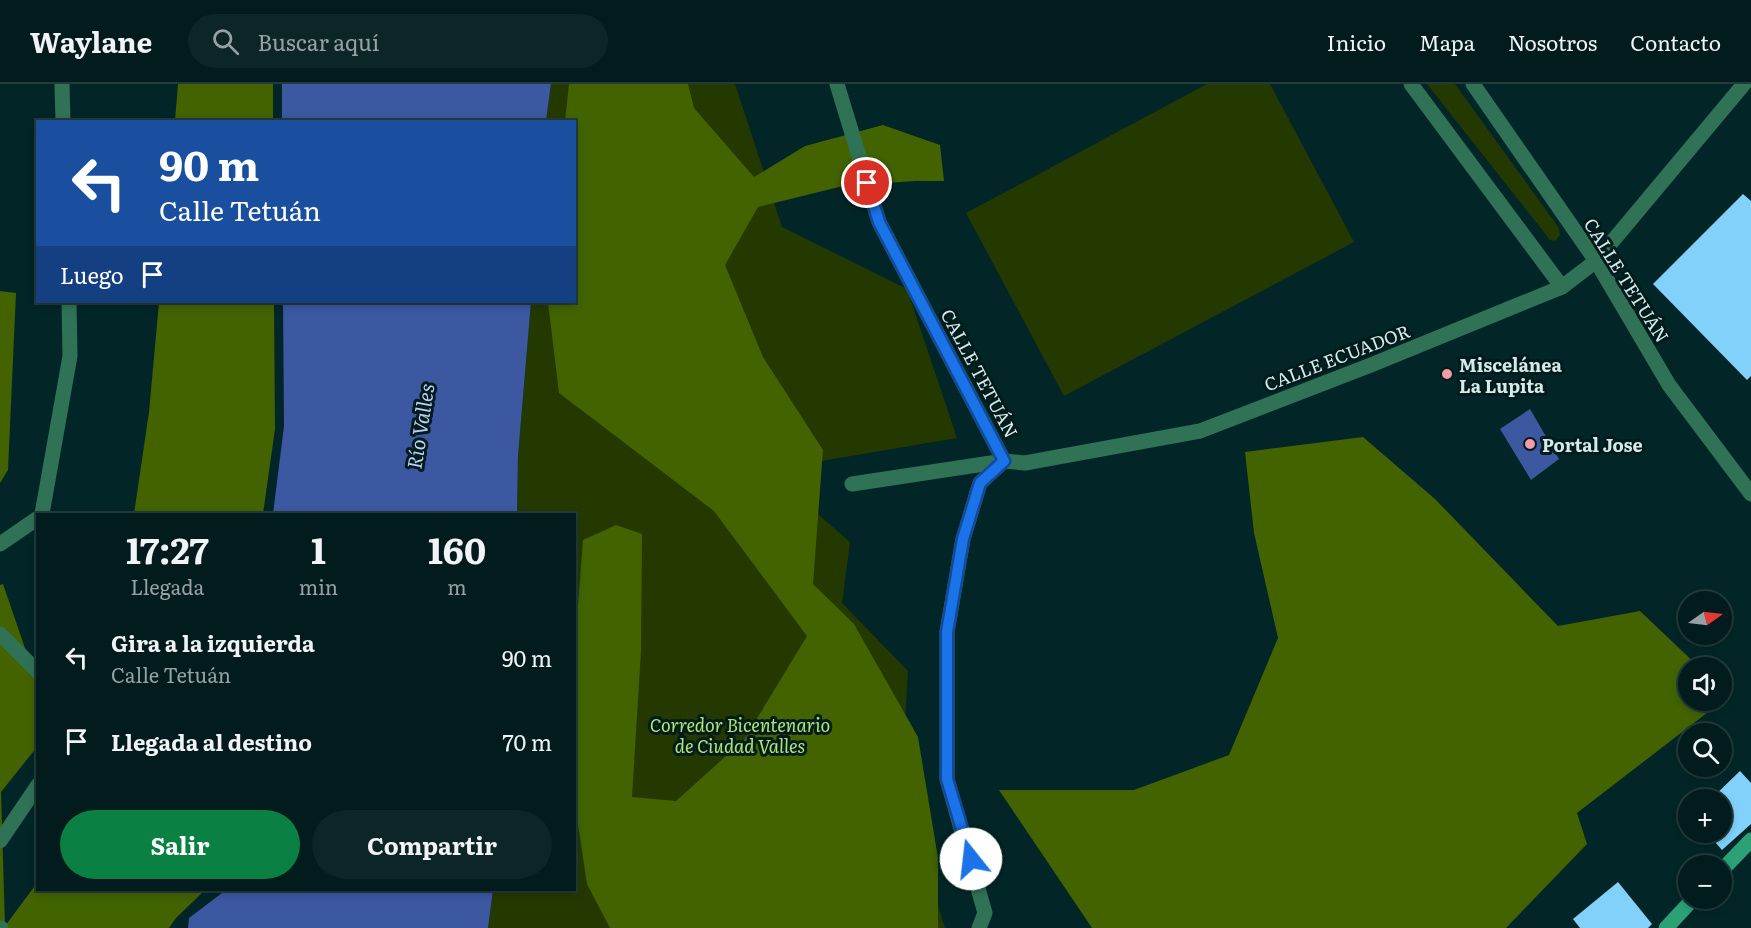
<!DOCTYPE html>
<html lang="es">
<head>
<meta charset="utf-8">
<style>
	:root { --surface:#021c1d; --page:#0c2526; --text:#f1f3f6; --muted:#96a1a4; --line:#233a3b; --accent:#0b8043 }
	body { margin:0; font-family:Literata,serif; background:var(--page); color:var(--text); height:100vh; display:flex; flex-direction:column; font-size:22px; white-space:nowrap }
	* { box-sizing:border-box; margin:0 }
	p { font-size:20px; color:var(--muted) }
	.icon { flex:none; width:33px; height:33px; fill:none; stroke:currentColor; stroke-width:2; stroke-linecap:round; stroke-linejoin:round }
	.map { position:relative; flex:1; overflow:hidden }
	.drawer { position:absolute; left:36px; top:429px; width:540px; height:378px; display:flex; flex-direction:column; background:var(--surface); border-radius:0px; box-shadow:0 3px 9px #0003,0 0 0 2px var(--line) }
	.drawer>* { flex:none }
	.guide { position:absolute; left:36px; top:36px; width:540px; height:183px; border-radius:0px; box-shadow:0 3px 9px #0003,0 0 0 2px var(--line); background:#1a4fa0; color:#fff; overflow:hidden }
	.needle { width:39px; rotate:76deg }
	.tools { position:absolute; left:1678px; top:507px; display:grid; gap:12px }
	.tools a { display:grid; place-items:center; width:54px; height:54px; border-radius:50%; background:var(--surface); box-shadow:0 3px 9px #0003,0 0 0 2px var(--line); font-size:30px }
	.pin { position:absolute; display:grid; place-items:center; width:51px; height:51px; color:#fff; margin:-26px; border:3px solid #fff; border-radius:50%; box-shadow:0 2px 6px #0007 }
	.me { position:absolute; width:66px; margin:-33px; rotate:344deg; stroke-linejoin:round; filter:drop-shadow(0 0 4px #0008) }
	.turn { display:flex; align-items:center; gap:21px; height:126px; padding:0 24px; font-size:27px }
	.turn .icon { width:78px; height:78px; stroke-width:2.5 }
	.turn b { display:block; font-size:42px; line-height:51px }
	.then { display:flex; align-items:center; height:57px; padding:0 24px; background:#0003; gap:12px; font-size:22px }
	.eta { display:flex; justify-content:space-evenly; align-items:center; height:102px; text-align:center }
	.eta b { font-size:36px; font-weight:700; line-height:42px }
	.primary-button { display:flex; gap:12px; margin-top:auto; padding:12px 24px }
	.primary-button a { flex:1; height:69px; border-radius:36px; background:var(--accent); color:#fff; font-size:24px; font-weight:700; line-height:69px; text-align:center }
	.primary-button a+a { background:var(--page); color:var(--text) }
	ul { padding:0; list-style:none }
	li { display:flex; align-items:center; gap:18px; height:84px; padding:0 24px }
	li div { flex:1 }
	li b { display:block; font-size:22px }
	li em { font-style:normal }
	header { display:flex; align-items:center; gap:36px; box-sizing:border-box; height:84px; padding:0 30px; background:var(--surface); border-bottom:2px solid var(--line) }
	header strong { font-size:28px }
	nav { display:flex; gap:33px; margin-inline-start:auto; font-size:21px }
	.search { width:420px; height:54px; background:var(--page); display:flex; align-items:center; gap:15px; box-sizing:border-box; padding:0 21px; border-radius:33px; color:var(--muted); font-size:22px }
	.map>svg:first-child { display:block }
	.green { fill:#243900 }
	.forest { fill:#426300 }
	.water { fill:#3b58a1 }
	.building { fill:#81d1fa }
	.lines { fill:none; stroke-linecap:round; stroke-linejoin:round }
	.street { stroke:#307256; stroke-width:15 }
	.secondary { stroke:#2ba175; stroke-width:15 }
	.route-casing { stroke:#114b97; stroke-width:15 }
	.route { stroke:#1a73e8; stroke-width:10 }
	.poi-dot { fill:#f39aab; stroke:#021b1c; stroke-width:2 }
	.labels { text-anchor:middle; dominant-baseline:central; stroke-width:6; stroke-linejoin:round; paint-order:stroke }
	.street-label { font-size:18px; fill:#d7eaea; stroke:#021b1c }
	.poi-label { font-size:18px; font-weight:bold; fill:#d7eaea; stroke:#021b1c; text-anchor:start }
	.park-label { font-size:18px; font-style:italic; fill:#b1e473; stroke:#021b1c }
	.water-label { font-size:20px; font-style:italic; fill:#bccff7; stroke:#021b1c }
</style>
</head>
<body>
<header>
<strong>Waylane</strong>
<div class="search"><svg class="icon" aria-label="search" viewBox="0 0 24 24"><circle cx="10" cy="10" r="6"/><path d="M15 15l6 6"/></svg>Buscar aquí</div>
<nav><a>Inicio</a><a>Mapa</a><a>Nosotros</a><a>Contacto</a></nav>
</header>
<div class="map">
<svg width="1751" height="844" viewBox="0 0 1751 844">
	<rect width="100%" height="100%" fill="#022627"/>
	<g class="green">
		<path d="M551 0H735L782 143 907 205 957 354 798 381 804 418 850 458 842 519 908 587 901 704 945 844H488L493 806H574V430H517L518 372 531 218H574V38L546 37Z"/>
		<path d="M1207 0H1270L1354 158 1064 312 966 129Z"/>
		<path d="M1427 0H1455L1559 144 1560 151 1555 157 1550 156Z"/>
	</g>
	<g class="forest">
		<path d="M178 0H273V37H175Z"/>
		<path d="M569 0H688L694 24 754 93 805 62 883 41 940 61 944 97H915L843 102 758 123 725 181 763 273 823 366 813 500 854 540 918 653 938 774V844H610L587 800 576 727 574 574 583 456 616 441 642 450 641 567 632 713 676 717 744 656 807 552 714 427 559 309 548 218H574V38L565 37Z"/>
		<path d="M0 207 16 209 8 386 0 399Z"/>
		<path d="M159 218H274L275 345 263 430H134L149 328Z"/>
		<path d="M1363 353 1435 415 1558 542 1640 527 1699 583 1689 584V616H1722V606L1729 612 1577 729 1587 760 1506 844H1092L999 706H1134L1229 671 1278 554 1254 449 1245 368Z"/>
		<path d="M3 500 38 602 37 663 1 708 5 842 37 799 38 806H205L176 834 169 844H0V501Z"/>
	</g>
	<g class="water">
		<path d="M282 0H551L546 37 282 38Z"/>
		<path d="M283 218H531L518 372 517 430H273L284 342Z"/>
		<path d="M1530 325 1559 375 1531 396 1500 345Z"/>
		<path d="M226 806H493L488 844H188L189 834Z"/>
	</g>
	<g class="building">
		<path d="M1743 110 1751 117V292L1747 296 1653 200Z"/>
		<path d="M1740 687 1751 699V740L1722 766 1706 748H1722V716H1710Z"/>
		<path d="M1618 798 1652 840 1648 844H1580L1573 835Z"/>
	</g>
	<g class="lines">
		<g class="street">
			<path d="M62 0 63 38"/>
			<path d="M837 0 879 138 1004 377 980 399 963 455 947 548V695L985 829 979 844"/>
			<path d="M1411 0 1562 203"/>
			<path d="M1473 0 1596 177 1669 301 1751 410"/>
			<path d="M852 400 1004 377 1025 379 1200 347 1371 281 1562 203 1596 177 1744 0"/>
			<path d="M42 430 70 272 69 218"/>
			<path d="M0 460 38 434"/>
			<path d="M0 550 38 588"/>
			<path d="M0 757 38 701"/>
			<path d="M0 844H1"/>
		</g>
		<g class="secondary">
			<path d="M1722 786 1751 756"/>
			<path d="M1666 844 1694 814"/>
		</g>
	</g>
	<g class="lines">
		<defs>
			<path id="route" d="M867 99 879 138 1004 377 980 399 963 455 947 548V695L971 775"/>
		</defs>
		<use href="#route" class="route-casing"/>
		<use href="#route" class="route"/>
	</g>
	<g class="poi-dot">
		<circle cx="1447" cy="290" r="6"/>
		<circle cx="1530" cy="360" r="6"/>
	</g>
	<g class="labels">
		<g class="street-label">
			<text transform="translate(1627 196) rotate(58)">CALLE TETUÁN</text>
			<text transform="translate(1337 273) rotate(-21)">CALLE ECUADOR</text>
			<text transform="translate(980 289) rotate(62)">CALLE TETUÁN</text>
		</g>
		<g class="poi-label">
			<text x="1459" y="280">Miscelánea<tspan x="1459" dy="21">La Lupita</tspan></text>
			<text x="1542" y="360">Portal Jose</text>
		</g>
		<g class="park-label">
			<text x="740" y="640">Corredor Bicentenario<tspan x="740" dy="21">de Ciudad Valles</tspan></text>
		</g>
		<g class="water-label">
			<text transform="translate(419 342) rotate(-81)">Río Valles</text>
		</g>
	</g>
</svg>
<div class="tools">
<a><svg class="needle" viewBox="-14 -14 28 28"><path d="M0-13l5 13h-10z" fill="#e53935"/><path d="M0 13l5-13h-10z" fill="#96a1a4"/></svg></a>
<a><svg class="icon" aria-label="sound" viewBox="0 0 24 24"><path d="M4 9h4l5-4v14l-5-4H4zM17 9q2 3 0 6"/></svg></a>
<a><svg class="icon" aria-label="search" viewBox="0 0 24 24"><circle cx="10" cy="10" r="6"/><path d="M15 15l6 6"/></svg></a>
<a>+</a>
<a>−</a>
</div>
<div class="pin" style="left:867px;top:99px;background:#d93025"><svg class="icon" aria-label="arrive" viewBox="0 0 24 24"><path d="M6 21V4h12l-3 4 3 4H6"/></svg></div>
<svg class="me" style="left:971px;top:775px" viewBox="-20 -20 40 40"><circle r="19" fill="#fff"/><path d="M0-13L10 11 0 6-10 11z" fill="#1a73e8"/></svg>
<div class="guide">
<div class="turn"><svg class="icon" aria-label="left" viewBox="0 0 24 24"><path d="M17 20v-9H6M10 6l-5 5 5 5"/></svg><div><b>90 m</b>Calle Tetuán</div></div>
<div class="then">Luego<svg class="icon" aria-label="arrive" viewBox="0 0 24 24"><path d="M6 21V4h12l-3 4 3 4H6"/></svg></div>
</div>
<section class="drawer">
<div class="eta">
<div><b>17:27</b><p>Llegada</p></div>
<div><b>1</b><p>min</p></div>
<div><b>160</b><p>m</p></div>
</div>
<ul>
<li><svg class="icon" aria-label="left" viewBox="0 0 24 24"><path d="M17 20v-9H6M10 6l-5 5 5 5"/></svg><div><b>Gira a la izquierda</b><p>Calle Tetuán</p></div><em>90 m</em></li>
<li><svg class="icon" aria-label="arrive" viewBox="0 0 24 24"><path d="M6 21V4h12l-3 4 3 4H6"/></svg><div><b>Llegada al destino</b></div><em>70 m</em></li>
</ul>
<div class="primary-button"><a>Salir</a><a>Compartir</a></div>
</section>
</div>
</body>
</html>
